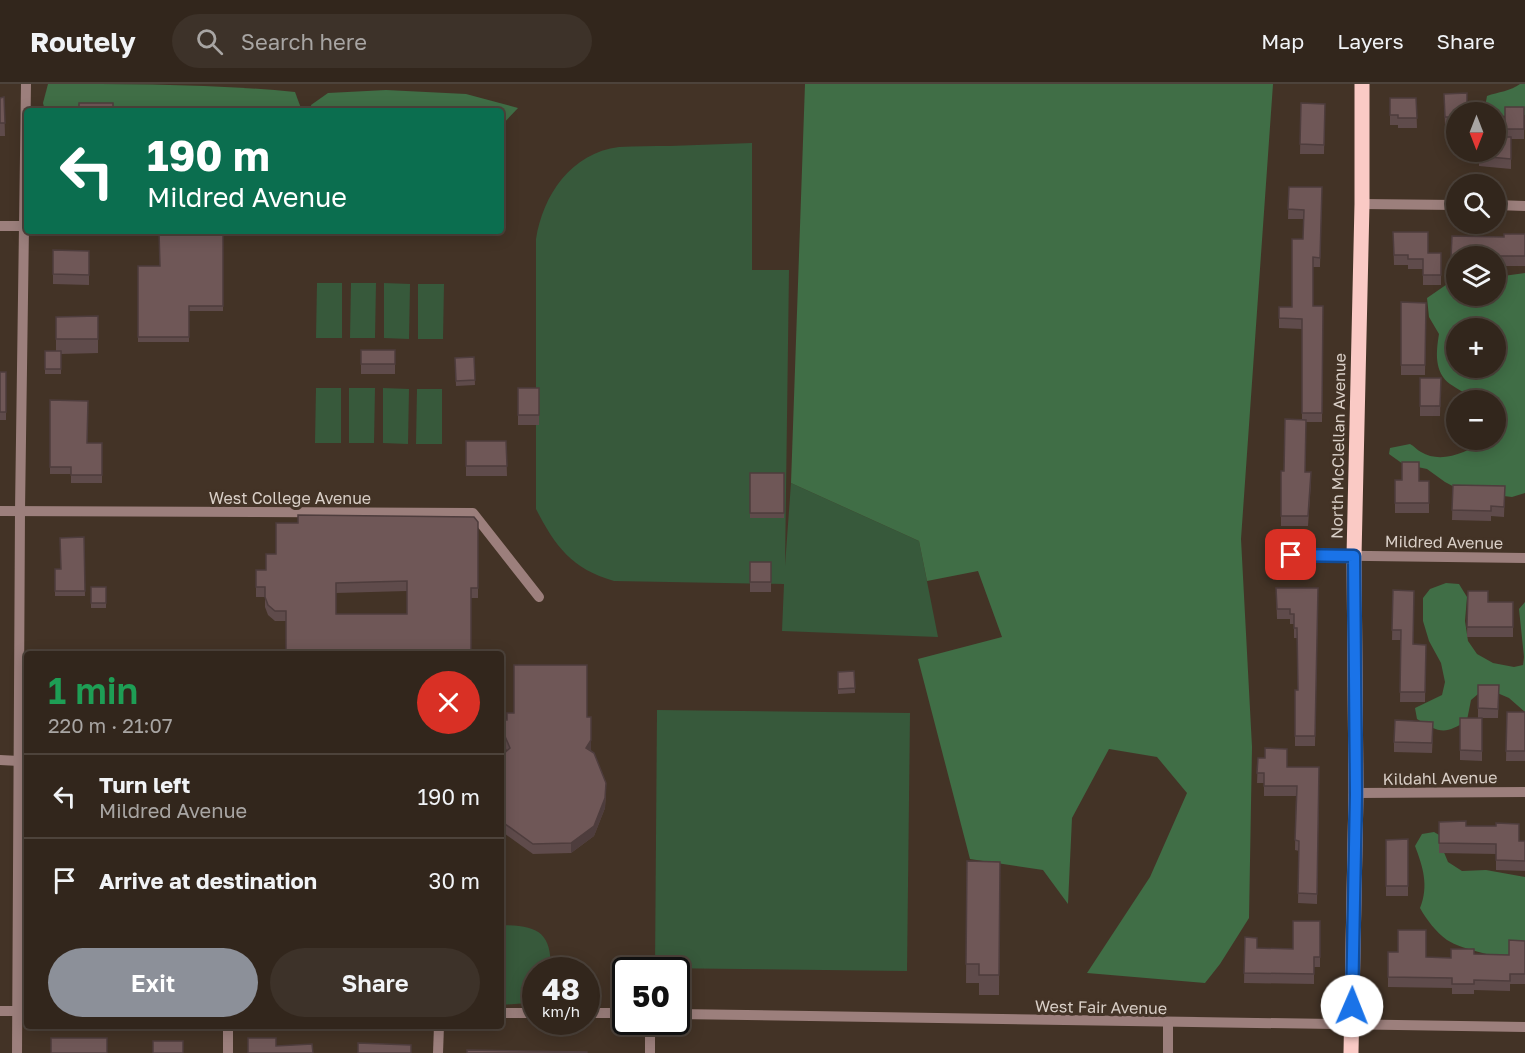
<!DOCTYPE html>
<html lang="en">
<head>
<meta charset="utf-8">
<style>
	:root { --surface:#32261c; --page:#3d3229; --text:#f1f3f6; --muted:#a8a5a3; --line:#4d433b; --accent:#8c9099 }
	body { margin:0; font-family:"Golos Text",sans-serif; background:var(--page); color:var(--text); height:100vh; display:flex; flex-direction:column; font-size:22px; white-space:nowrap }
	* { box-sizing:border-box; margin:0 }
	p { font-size:20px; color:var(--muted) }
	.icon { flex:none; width:33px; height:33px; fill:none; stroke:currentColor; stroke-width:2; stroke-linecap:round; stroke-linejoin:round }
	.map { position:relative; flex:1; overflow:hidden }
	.details { position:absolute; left:24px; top:567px; width:480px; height:378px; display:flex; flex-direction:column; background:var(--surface); border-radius:6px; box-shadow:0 3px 15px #0003,0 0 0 2px var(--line) }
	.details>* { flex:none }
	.hud { position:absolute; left:24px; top:24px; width:480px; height:126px; border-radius:6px; box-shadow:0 3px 15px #0003,0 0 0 2px var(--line); background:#0b6e4f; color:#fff; overflow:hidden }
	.needle { width:39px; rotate:180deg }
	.tools { position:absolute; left:1446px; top:18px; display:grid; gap:12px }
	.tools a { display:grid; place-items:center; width:60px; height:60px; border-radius:50%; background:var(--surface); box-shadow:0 3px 15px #0003,0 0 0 2px var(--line); font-size:30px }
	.speed { position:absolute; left:522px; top:873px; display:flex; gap:12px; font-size:30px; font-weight:700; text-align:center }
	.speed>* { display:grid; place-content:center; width:78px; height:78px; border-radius:50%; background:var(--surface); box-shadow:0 3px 15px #0003,0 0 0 2px var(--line); line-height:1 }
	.speed small { font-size:15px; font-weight:400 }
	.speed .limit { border:3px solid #111; border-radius:9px; background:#fff; color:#111 }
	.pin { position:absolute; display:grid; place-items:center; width:51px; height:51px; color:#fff; margin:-26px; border-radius:12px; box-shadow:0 3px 9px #0006 }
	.me { position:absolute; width:66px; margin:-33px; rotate:1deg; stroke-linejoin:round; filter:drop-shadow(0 0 4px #0008) }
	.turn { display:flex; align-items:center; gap:21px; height:126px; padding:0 24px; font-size:27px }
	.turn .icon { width:78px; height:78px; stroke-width:2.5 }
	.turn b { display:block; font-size:42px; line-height:51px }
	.round { display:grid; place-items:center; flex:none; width:63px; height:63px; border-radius:32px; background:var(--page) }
	.headline { display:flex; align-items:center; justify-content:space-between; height:102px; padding:0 24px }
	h1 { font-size:36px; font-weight:600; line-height:45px; color:#1e9e55 }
	.primary-button { display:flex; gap:12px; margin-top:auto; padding:12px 24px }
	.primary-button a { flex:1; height:69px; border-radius:36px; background:var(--accent); color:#fff; font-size:24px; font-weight:600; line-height:69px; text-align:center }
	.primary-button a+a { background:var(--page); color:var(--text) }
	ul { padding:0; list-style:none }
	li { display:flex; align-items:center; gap:18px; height:84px; padding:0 24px; border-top:2px solid var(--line) }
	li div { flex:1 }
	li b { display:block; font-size:22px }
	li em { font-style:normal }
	header { display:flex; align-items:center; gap:36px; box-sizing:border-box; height:84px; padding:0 30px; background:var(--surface); border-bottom:2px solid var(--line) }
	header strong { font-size:28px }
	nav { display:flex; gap:33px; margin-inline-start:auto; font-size:21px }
	.search { width:420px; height:54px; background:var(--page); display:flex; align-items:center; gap:15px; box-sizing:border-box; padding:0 21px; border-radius:33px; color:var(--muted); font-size:22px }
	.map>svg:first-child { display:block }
	.green { fill:#37593b }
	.forest { fill:#406e46; fill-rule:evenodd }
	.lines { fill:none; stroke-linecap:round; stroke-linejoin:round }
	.minor { stroke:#9c7f7c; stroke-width:10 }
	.major { stroke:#facac5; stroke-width:15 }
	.wall { fill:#5f4b4b; fill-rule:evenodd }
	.shaded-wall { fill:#4e3d3d }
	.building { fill:#6f5757; stroke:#4e3d3d; stroke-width:1.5; fill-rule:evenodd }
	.route-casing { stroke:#114b97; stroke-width:15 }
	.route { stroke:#1a73e8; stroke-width:10 }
	.labels { text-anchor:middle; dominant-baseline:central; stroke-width:6; stroke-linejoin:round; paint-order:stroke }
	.street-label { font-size:16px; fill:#d9cfc7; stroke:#433326 }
</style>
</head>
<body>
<header>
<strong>Routely</strong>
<div class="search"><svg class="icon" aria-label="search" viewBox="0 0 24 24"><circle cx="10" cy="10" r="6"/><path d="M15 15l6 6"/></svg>Search here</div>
<nav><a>Map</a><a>Layers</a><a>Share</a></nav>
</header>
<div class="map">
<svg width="1525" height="969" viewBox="0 0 1525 969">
	<rect width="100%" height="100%" fill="#433326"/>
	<g class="green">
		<path d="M752 59V186H789L785 482 791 399 919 457 938 553 782 547 784 500 614 497C572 485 555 462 536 425V155C543 111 571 69 619 63 636 62 653 62 670 62 697 61 725 60 752 59Z"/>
		<path d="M317 199H342V254H316Z"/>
		<path d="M351 199H376L375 254H350Z"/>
		<path d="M384 199 410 200 409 255 384 254Z"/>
		<path d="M418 200H444L443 255H418Z"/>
		<path d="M316 304H341V359H315Z"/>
		<path d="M349 304H375L374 359H349Z"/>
		<path d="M383 304 409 305 408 360 383 359Z"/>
		<path d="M417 305H442V360H416Z"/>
		<path d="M657 626 910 629 907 887 655 884Z"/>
		<path d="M501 841C538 842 551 847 551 886H536L535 915 528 919 501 921Z"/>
	</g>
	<g class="forest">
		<path d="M48 0C130 0 214 0 295 8L302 27H45L43 19Z"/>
		<path d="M805 0H1273L1241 455 1252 663 1249 834 1220 880 1205 899 1087 889 1150 793 1187 709 1157 673 1109 665 1072 734 1068 820 1043 786 970 775 918 575 1002 553 978 487 927 497 919 457 791 399Z"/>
		<path d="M1520 0H1525V31L1496 32V28H1491L1485 23 1487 12C1498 8 1511 7 1520 0Z"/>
		<path d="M386 6 466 10 518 24 501 42V27H312L311 21 328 9Z"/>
		<path d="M1525 189V409L1512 413 1462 407 1445 398 1427 385 1403 380 1389 370 1390 364 1410 360C1414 362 1417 366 1421 368 1440 380 1468 369 1483 356H1496V316H1475C1467 310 1459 306 1450 300 1434 288 1436 268 1439 250L1429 233 1427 214 1456 194V212H1496V193ZM1456 244H1496V284H1456Z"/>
		<path d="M1446 499 1459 500 1467 513 1465 537 1468 557 1477 570 1493 579 1514 583 1523 581 1524 573 1519 525 1525 518V628L1509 614 1495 608 1478 610 1471 616 1467 636C1446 651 1439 649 1417 635L1415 624 1442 611 1445 598 1441 579 1429 557 1423 537V514L1430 505Z"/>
		<path d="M1434 748 1446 755 1443 766 1448 778 1462 787 1486 786 1525 793V876C1506 875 1462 866 1447 856 1436 848 1426 835 1420 824 1429 802 1423 783 1415 762L1422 750Z"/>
	</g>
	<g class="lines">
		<g class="minor">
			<path d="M1362 120 1456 121"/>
			<path d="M1496 121 1525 122"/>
			<path d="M0 142H27"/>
			<path d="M0 427 473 429 539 513"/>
			<path d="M1291 471 1525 474"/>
			<path d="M0 676 19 677"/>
			<path d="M1356 709 1525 708"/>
			<path d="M0 927H27"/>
			<path d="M501 929H536"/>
			<path d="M586 929H626"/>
			<path d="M676 930 1525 943"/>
			<path d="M228 942V969"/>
			<path d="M17 969 20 427 26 0"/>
			<path d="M438 969 439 942"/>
			<path d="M650 969V938"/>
			<path d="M1168 969V938"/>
		</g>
		<path class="major" d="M1351 969 1356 709 1354 472 1362 120V0"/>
	</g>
	<g class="wall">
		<path d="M1444 10 1456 28V43H1445Z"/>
		<path d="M4 13 5 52H0V14Z"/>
		<path d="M1390 14H1416L1417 44H1398V41H1390Z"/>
		<path d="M1301 19 1325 20 1324 70H1300Z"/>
		<path d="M1505 23H1524V55H1511V85L1479 82V68L1505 53Z"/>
		<path d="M1289 103H1322L1320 183H1313V222H1323L1322 338H1306L1305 388 1311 398 1308 442H1281V387H1284L1302 336V245L1279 244V223H1292L1303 155 1304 135H1288Z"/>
		<path d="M223 147V227H189V258H138V182H160Z"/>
		<path d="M1393 148 1428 169H1441V201H1423V185H1408V181H1394Z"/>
		<path d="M1525 150V182H1496V172H1456V184H1451L1452 152 1504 153Z"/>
		<path d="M53 166 89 167V201L53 200Z"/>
		<path d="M1401 218 1426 219 1425 291H1401Z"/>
		<path d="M98 232V269L61 270V290H45V267H56V233Z"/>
		<rect x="361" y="266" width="34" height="24"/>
		<path d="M474 273 475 301 456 302 455 274Z"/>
		<rect x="0" y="288" width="6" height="48"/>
		<path d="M1420 294H1441L1440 332H1420Z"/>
		<rect x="518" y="304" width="21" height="37"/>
		<path d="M50 316 88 359H102V399H71V390H50Z"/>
		<path d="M466 357H506L507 392H466Z"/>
		<rect x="750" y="389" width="34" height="45"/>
		<path d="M1395 396 1429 397V429H1395Z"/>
		<path d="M1453 401 1505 402 1504 433 1491 432V437L1452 436Z"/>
		<path d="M478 438V514H471L286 567V537H275L268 531 265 523V513H256V486H266L276 470ZM407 507V530H336V509Z"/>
		<path d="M84 453 85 512H55V485H60Z"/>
		<rect x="750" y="478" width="21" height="30"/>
		<rect x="91" y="503" width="15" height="21"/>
		<path d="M1276 504H1318L1315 662H1295V606H1298L1297 554H1294V540H1290V535H1277Z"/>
		<path d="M1393 506 1414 560 1426 561 1425 618H1400L1401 556H1392Z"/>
		<path d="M1468 507 1488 518H1513V553H1467Z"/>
		<path d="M854 587 855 609 838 610V588Z"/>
		<path d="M1478 601H1499L1498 634H1482V677L1460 676V634H1478Z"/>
		<path d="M1507 628H1525V677H1506Z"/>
		<path d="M587 633 591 666 606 709 605 724 594 752 571 769 533 770 501 747V672L507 667 504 660V636Z"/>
		<path d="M1433 648 1432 669 1394 668V658Z"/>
		<path d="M1258 674 1287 683H1319L1317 820 1298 819 1299 767 1295 766 1296 712H1264V699H1257Z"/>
		<path d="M1439 738 1466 742 1519 757H1525V787L1496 786V770L1439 769Z"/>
		<path d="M1408 755V812H1386V756Z"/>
		<path d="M967 777 1000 778 999 911H979V899H966Z"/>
		<path d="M1320 837V883H1314V900L1244 899 1245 853 1257 864 1293 865Z"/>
		<path d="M1525 857V900H1510V907L1474 906V910H1452V904L1388 903V868L1426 873 1451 874 1509 871Z"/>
	</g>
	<g class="shaded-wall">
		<path d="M591 656V666L586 664Z"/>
		<path d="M606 699 605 724 594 752 571 769V759Z"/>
	</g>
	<g class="building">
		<path d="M1467 9V28H1456V33H1445L1444 10Z"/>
		<path d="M4 13 5 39H0V14Z"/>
		<path d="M1390 14H1416L1417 34H1398V31H1390Z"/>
		<rect x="79" y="19" width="34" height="8"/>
		<path d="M1301 19 1325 20 1324 61 1300 60Z"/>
		<rect x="1505" y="23" width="19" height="22"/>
		<path d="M1496 53H1511V75L1479 72V68H1496Z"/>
		<path d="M1289 103H1322L1320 174 1313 173V222H1323L1322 329H1302V235L1279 234V223H1292V155H1303L1304 126 1288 125Z"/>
		<path d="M159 147H223V222H189V253H138V182H160Z"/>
		<path d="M1393 148H1428V169H1441V191H1423V175H1408V171H1394Z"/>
		<path d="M1504 150H1525V172H1456V174H1451L1452 152 1504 153Z"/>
		<path d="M53 166 89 167V191L53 190Z"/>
		<path d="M1401 218 1426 219 1425 281H1401Z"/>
		<path d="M98 232V255H56V233Z"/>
		<rect x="361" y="266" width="34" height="14"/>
		<rect x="45" y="267" width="16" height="18"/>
		<path d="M474 273 475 296 456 297 455 274Z"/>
		<rect x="0" y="288" width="6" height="40"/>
		<path d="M1420 294H1441L1440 322H1420Z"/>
		<rect x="518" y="304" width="21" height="27"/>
		<path d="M50 316 88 317 87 359H102V391H71V383H50Z"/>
		<path d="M1285 335 1306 336 1305 388H1311L1308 432H1281V387H1284Z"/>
		<path d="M466 357H506L507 382H466Z"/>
		<path d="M1402 378H1419V397H1429V419H1395V396H1402Z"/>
		<rect x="750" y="389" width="34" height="40"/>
		<path d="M1453 401 1505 402 1504 423 1491 422V427L1452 426Z"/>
		<path d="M298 431 474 433 478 438V504H471V570H229V566L286 567V527H275L268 521 265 513V503H256V486H266V470H276V439H298ZM407 497V530H336V499Z"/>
		<path d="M84 453 85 507H55V485H61L60 454Z"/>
		<rect x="750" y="478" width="21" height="20"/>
		<rect x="91" y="503" width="15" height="16"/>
		<path d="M1276 504H1318L1315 652H1295V606H1298L1297 544H1294V530H1290V525H1277Z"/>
		<path d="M1393 506 1414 507 1413 560 1426 561 1425 608H1400L1401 546H1392Z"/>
		<path d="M1468 507H1488V518H1513V543H1467Z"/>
		<path d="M514 581H587V633H591V656L586 664 594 669 606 699 605 714 594 742 571 759 533 760 501 737V672L510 664 504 650V636H507V629H514Z"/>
		<path d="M854 587 855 604 838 605V588Z"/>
		<path d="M1478 601H1499L1498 625 1478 624Z"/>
		<path d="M1507 628H1525V667H1506Z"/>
		<path d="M1460 634H1482V667L1460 666Z"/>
		<path d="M1395 636 1433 638 1432 659 1394 658Z"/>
		<path d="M1265 664 1287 665V683H1319L1317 810 1298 809 1299 757 1295 756 1297 702H1264V689H1257L1258 674H1265Z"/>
		<path d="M1466 737V742H1496V739L1519 740V757H1525V777L1496 776V760L1439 759V738Z"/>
		<path d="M1408 755V802H1386V756Z"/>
		<path d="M967 777 1000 778 999 891H979V880H966Z"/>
		<path d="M1293 837H1320V873H1314V890L1244 889 1245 853 1257 854V864L1293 865Z"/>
		<path d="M1398 846H1426V873L1451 874V865H1474V870L1509 871V856L1525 857V890H1510V897L1474 896V900H1452V894L1388 893V868H1398Z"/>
		<rect x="51" y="954" width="56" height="15"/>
		<path d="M248 954H276V962L312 960 313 969H248Z"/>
		<rect x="153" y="957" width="30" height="12"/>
		<path d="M358 959 411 961V969H358Z"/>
		<path d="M467 966 587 968V969H467Z"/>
	</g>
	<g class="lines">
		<defs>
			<path id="route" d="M1291 471 1354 472 1356 710 1352 922"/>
		</defs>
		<use href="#route" class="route-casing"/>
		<use href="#route" class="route"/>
	</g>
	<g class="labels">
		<g class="street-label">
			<text transform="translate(1338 362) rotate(-89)">North McClellan Avenue</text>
			<text x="290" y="414">West College Avenue</text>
			<text transform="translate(1444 458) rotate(1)">Mildred Avenue</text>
			<text transform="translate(1440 694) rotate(-1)">Kildahl Avenue</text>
			<text transform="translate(1101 923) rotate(1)">West Fair Avenue</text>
		</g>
	</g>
</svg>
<div class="tools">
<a><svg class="needle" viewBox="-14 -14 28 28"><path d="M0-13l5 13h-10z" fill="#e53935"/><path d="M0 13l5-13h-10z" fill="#a8a5a3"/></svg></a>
<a><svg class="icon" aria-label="search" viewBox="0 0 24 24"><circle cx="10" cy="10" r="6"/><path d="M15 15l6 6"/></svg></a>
<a><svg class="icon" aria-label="layers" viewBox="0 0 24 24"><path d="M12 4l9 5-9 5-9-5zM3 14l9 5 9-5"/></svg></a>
<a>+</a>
<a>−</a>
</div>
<div class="speed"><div>48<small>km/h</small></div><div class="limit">50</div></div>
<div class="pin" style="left:1291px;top:471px;background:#d93025"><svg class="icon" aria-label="arrive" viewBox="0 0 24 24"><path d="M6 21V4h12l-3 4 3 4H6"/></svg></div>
<svg class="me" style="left:1352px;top:922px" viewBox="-20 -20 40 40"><circle r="19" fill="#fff"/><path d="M0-13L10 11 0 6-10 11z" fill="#1a73e8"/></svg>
<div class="hud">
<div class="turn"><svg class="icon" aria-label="left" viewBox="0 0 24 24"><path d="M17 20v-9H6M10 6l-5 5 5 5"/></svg><div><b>190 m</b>Mildred Avenue</div></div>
</div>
<section class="details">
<div class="headline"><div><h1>1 min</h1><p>220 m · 21:07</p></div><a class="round" style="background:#d93025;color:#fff"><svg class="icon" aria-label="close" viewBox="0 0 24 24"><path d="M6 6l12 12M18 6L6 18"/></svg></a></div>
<ul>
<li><svg class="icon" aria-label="left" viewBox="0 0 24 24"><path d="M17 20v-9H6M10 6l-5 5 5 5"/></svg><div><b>Turn left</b><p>Mildred Avenue</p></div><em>190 m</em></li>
<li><svg class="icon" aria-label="arrive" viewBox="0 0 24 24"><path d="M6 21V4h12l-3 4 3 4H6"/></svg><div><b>Arrive at destination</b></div><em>30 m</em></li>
</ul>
<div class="primary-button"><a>Exit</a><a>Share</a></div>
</section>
</div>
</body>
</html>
